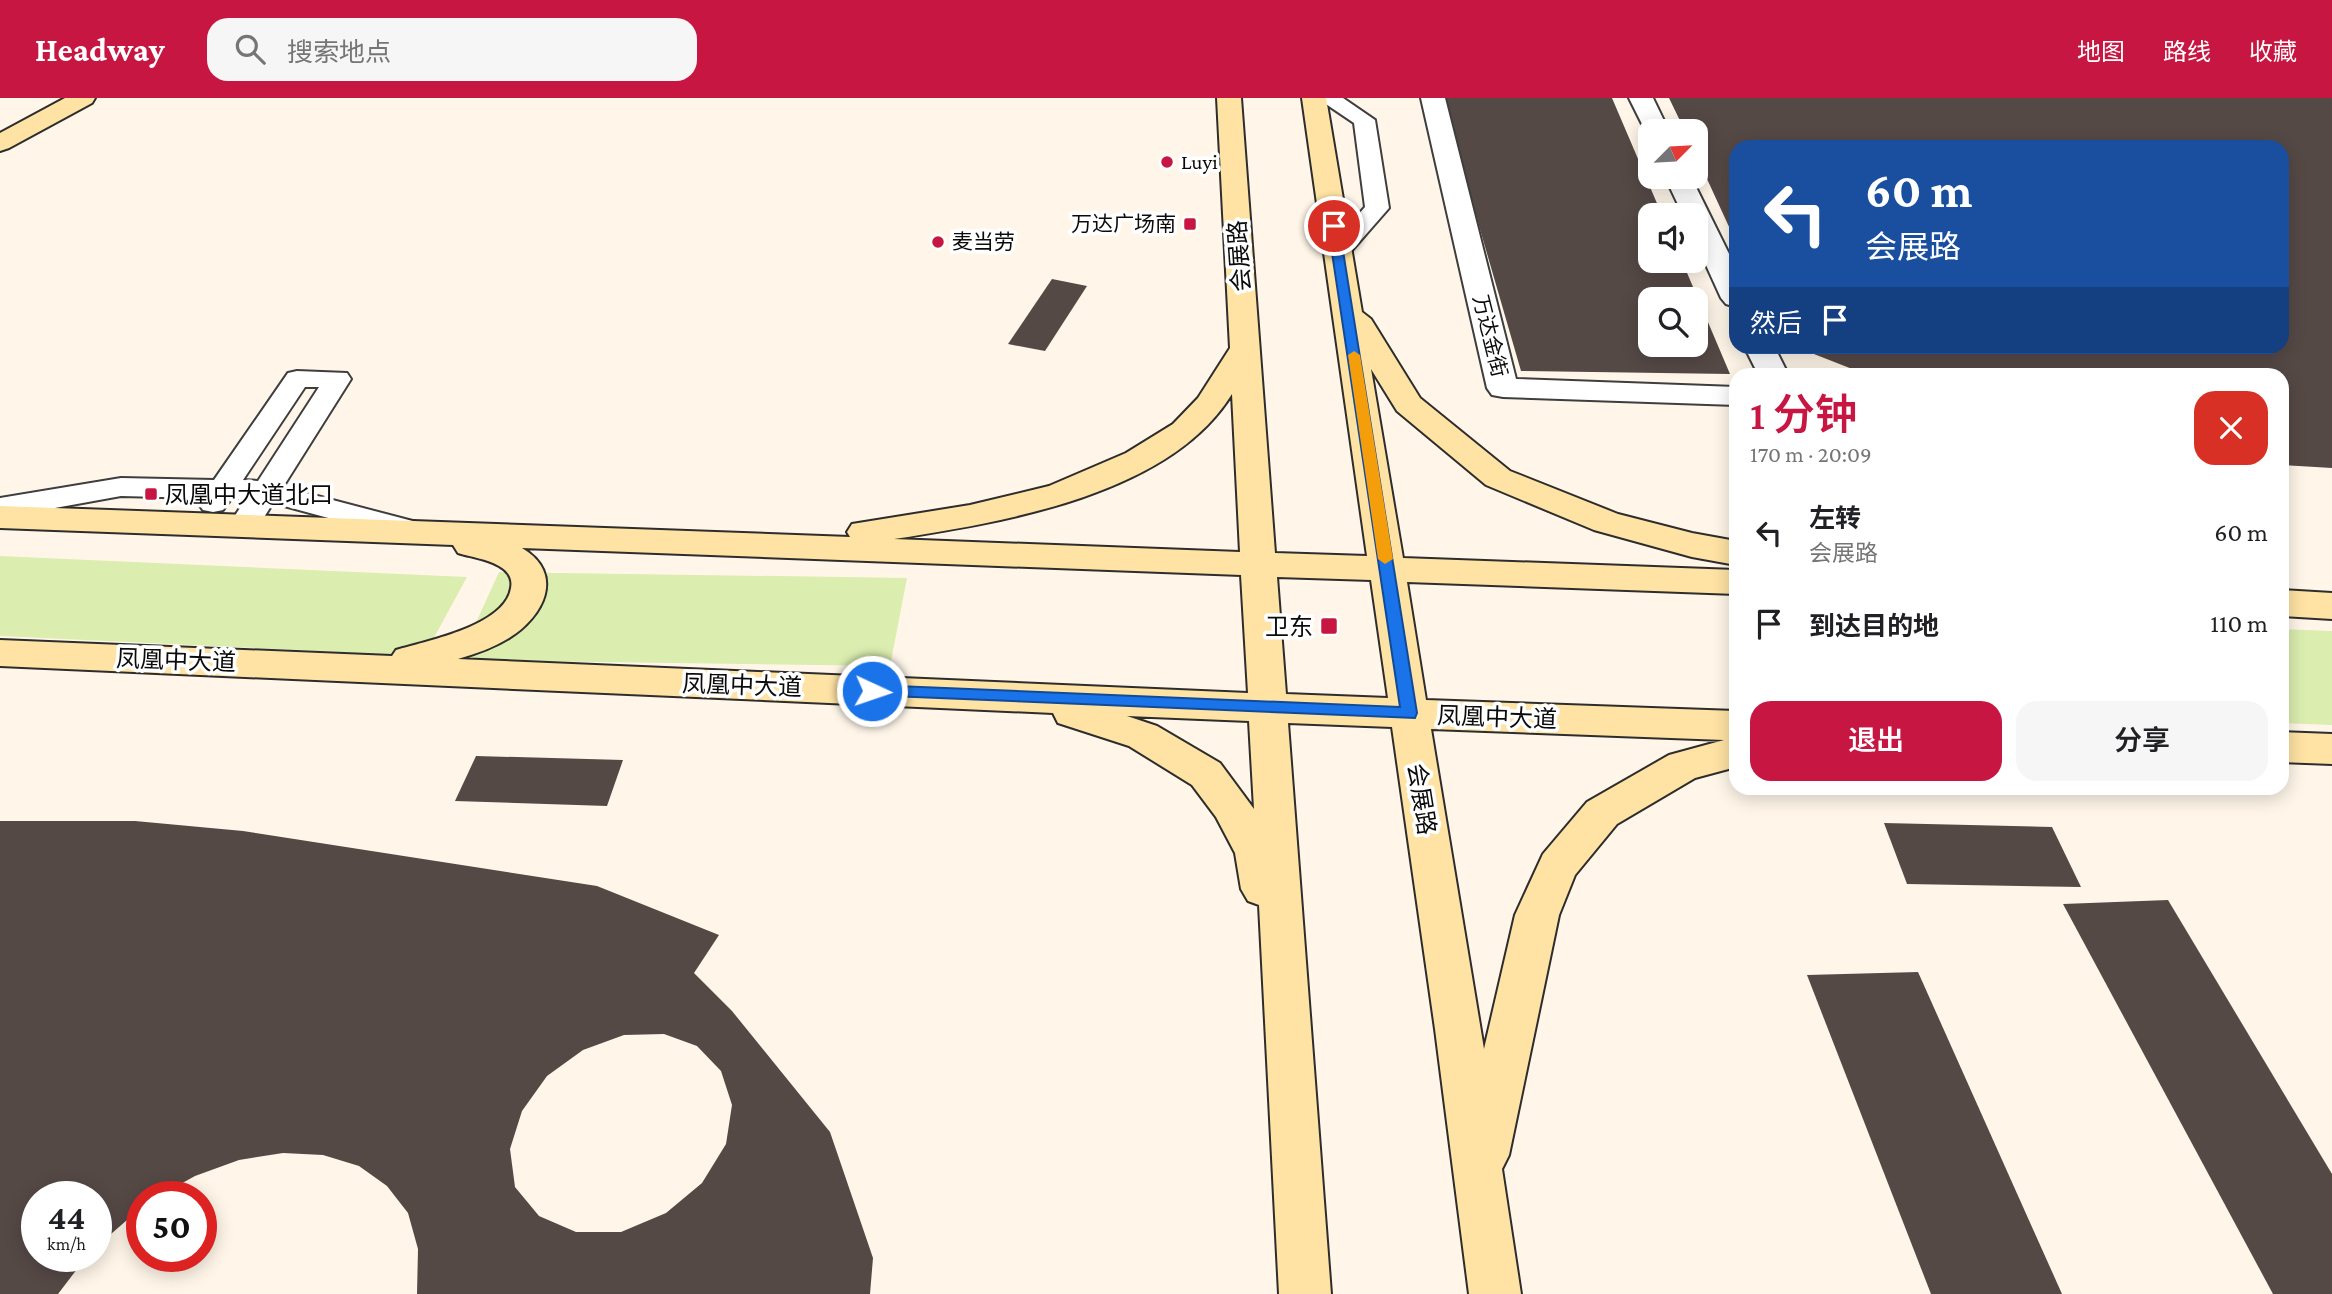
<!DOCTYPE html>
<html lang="zh">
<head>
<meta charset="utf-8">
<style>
	:root { --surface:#fff; --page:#f6f6f6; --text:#202124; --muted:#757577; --accent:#c71642 }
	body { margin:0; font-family:"Crimson Pro","Noto Sans SC",serif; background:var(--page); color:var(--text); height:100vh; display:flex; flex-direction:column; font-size:26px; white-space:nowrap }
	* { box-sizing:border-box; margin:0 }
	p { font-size:23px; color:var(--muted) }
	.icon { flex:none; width:38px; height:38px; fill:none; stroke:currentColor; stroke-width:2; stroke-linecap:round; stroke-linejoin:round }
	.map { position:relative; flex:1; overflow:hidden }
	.drawer { position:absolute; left:1729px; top:270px; width:560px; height:427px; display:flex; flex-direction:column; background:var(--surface); border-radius:21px; box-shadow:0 4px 18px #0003 }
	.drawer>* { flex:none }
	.hud { position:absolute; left:1729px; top:42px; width:560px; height:214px; border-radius:21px; box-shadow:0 4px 18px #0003; background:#1a4fa0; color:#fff; overflow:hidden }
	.needle { width:46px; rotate:66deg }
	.controls { position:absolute; left:1638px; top:21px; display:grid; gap:14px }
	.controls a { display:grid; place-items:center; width:70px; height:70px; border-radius:14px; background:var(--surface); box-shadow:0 4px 18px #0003; font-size:35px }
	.speed { position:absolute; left:21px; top:1083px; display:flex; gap:14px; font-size:35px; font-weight:700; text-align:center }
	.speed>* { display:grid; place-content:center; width:91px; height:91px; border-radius:50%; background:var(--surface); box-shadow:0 4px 18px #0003; line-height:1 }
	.speed small { font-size:18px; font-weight:400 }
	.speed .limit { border:10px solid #d22; background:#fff; color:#111 }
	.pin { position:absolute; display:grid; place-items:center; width:60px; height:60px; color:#fff; margin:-30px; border:4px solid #fff; border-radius:50%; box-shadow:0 2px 7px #0007 }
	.me { position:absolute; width:77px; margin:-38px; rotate:93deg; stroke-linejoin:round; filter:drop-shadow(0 0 5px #0008) }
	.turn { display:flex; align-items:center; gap:24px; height:147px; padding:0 21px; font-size:32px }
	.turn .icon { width:91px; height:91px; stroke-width:2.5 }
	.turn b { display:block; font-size:49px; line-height:60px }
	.then { display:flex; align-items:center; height:66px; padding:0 21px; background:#0003; gap:14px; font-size:26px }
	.round { display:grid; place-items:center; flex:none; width:74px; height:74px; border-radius:21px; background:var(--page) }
	.head { display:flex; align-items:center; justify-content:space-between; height:119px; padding:0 21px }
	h1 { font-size:42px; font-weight:600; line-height:52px; color:var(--accent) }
	.button { display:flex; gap:14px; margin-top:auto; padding:14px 21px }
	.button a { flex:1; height:80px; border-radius:21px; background:var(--accent); color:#fff; font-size:28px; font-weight:600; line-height:80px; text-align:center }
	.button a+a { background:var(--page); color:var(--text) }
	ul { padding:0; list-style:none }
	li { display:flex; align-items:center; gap:21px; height:91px; padding:0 21px }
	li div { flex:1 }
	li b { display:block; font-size:26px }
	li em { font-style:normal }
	header { display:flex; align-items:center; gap:42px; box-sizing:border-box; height:98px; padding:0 35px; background:var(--accent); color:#fff }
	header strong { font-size:33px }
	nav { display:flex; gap:38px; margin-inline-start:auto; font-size:24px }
	.search { width:490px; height:63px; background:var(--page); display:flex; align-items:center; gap:18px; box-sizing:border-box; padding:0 24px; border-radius:21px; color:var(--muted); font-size:26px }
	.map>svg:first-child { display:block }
	.green { fill:#dbedaf }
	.building { fill:#554946; fill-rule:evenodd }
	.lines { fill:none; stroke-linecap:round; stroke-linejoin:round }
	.lane-casing { stroke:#3e3e3e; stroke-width:4 }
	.street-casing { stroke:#3e3e3e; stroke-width:4 }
	.secondary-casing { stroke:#2d2d2d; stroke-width:4 }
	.lane { fill:#fff; fill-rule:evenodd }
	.street { fill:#fff; fill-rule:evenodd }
	.secondary { fill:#ffe3a4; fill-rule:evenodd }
	.route { fill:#1a73e8; stroke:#114b97; stroke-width:2 }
	.slow { fill:#f59e0b }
	.poi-dot { fill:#c71642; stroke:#fff; stroke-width:2.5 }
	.labels { text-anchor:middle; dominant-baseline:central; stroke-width:7; stroke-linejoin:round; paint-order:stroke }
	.far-poi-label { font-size:21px; fill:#0b0b0b; stroke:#fff; text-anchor:start }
	.far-street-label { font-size:21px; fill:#0b0b0b; stroke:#fff }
	.street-label { font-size:24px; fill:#0b0b0b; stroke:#fff }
	.poi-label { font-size:24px; fill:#0b0b0b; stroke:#fff; text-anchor:start }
</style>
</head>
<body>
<header>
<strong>Headway</strong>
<div class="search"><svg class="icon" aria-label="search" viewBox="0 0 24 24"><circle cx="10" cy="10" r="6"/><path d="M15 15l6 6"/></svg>搜索地点</div>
<nav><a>地图</a><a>路线</a><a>收藏</a></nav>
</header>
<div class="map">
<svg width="2332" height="1196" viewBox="0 0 2332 1196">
	<rect width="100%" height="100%" fill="#fff6e9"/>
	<g class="green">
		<path d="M0 458 467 479 424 558 0 538Z"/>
		<path d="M499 474 907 480 890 568 459 562Z"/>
		<path d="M2282 531 2332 533V627L2282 625Z"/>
	</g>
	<g class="building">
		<path d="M1442 0H1612L1662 117H1650V163H1682L1730 276 1521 273ZM1650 201H1696V247H1650Z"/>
		<path d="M1669 0H2332V370L2282 367V276H1865L1796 249 2282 248V49H1736V144L1696 57V33H1685Z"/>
		<path d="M1052 181 1087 188 1045 253 1008 246Z"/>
		<path d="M476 658 623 662 607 708 455 703Z"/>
		<path d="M0 723H135L243 733 597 788 719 837 694 875 732 913 830 1034 873 1160 870 1196H417L418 1151 408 1115 387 1088 359 1068 323 1057 283 1055 239 1062 195 1078 157 1099H142V1109L96 1149V1099H37V1158H87L58 1196H0ZM664 936 697 948 721 973 732 1007 726 1046 702 1085 666 1115 621 1134H576L539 1118 515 1089 510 1051 522 1013 547 978 583 952 624 937Z"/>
		<path d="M1884 725 2052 729 2081 789 1907 786Z"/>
		<path d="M2168 802 2332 1076V1196H2273L2063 806Z"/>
		<path d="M1918 874 2062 1196H1931L1807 877Z"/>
	</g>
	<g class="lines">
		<defs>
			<g id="lane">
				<path d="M1317 0H1343L1375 22 1389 110 1347 158 1338 160 1329 158 1326 153 1365 109 1354 25Z"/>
				<path d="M297 273 347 275 351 281 283 389 424 426 428 433 424 440 413 443 273 405 254 435 243 438 232 435 228 428 246 401H231L223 412 213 414 203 412 198 405 202 400 121 398 0 420V400L121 380 214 382 288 275ZM305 289H319L258 383 243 382Z"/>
			</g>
			<g id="street">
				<path d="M1421 0H1445L1516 281 1736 289V307L1503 299 1492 297 1487 290Z"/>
				<path d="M1629 0H1653L1669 33H1650V39L1648 38Z"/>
				<path d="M1665 79H1691L1736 170V209L1726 206 1721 200 1696 145V117H1683Z"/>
				<path d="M1744 248H1774L1788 276H1758Z"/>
			</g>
			<g id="secondary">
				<path d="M65 0H95L92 5 9 50 0 53V35Z"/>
				<path d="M1217 0H1241L1275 455 1367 458 1302 0H1326L1362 214 1371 221 1420 300 1510 373 1618 416 1692 435 1736 443V467L1692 459 1594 432 1486 387 1397 313 1371 271 1403 460 1736 472V496L1407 484 1426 602 1736 613V669L1695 680 1617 726 1575 777 1559 817 1509 1057 1502 1071 1521 1196H1469L1435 931 1392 629 1288 625 1331 1196H1279L1259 807 1248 803 1241 791 1235 755 1216 719 1192 687 1129 648 1058 625 1053 615 0 568V542L392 558 396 552C426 543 505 528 511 490 513 480 508 473 499 468 487 461 471 459 458 455L453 447 0 430V408L850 439 847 434 852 426 970 407 1049 388 1126 355 1173 326 1198 300 1230 250ZM1232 296 1240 454 894 441C1003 424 1170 397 1232 296ZM522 450 1241 477 1248 595 458 561C475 556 493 550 509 540 543 519 566 476 522 450ZM1277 479 1371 482 1388 600 1286 596ZM1127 618 1249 623 1254 711 1220 665 1157 628ZM1431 631 1724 642 1669 657 1587 704 1543 756 1515 817 1484 951Z"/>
				<path d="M2282 492 2332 495V521L2282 518Z"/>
				<path d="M2282 634 2332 636V666L2282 664Z"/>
			</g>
		</defs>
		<use href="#lane" class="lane-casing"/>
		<use href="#street" class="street-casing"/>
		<use href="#secondary" class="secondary-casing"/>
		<use href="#lane" class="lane"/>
		<use href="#street" class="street"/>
		<use href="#secondary" class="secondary"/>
	</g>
	<path class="route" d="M1334 124 1339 128 1417 615 1415 620 866 597 864 593 866 588 872 587 1400 609 1328 128Z"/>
	<path class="slow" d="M1354 253 1360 257 1393 461 1385 466 1378 461 1348 257Z"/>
	<g class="poi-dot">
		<circle cx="1167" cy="64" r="7"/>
		<rect x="1183" y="119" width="14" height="14" rx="3.5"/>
		<circle cx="938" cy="144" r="7"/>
		<rect x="144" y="389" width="14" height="14" rx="3.5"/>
		<rect x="1320" y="519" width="18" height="18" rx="3.5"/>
	</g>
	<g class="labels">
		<g class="far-poi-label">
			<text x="1181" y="64">Luyi</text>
			<text x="1176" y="126" text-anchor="end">万达广场南</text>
			<text x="952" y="144">麦当劳</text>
		</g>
		<g class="far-street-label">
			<text transform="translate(1490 238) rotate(76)">万达金街</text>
		</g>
		<g class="street-label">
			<text transform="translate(1239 158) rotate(-94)">会展路</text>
			<text transform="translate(176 562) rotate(2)">凤凰中大道</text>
			<text transform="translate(742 587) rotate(2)">凤凰中大道</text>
			<text transform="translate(1497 619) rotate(2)">凤凰中大道</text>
			<text transform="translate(1422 701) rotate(81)">会展路</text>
		</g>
		<g class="poi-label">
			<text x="165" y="396">凤凰中大道北口</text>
			<text x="1313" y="528" text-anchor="end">卫东</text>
		</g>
	</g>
</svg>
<div class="controls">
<a><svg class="needle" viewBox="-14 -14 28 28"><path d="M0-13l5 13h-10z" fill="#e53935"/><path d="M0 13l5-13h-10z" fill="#757577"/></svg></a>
<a><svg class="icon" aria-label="sound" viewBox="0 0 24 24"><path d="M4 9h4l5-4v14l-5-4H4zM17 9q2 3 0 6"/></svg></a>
<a><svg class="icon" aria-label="search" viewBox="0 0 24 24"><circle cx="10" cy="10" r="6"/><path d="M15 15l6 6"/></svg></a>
</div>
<div class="speed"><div>44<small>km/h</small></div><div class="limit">50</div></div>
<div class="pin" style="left:1334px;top:128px;background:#d93025"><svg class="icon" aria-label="arrive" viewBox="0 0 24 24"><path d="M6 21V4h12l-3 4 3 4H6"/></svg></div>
<svg class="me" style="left:872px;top:593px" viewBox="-20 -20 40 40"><circle r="17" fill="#1a73e8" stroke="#fff" stroke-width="3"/><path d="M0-11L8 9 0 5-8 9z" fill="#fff"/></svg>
<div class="hud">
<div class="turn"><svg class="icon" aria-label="left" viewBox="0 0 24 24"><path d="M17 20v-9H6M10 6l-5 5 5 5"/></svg><div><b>60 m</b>会展路</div></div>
<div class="then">然后<svg class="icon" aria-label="arrive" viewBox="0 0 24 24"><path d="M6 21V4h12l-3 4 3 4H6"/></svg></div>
</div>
<section class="drawer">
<div class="head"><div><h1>1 分钟</h1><p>170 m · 20:09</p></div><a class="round" style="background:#d93025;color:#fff"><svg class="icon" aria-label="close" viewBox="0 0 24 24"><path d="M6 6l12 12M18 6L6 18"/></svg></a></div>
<ul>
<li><svg class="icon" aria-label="left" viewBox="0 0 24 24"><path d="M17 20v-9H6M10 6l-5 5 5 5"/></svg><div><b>左转</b><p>会展路</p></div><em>60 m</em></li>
<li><svg class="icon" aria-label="arrive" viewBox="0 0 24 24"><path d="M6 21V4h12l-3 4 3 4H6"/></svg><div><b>到达目的地</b></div><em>110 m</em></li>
</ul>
<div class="button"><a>退出</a><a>分享</a></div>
</section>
</div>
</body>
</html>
